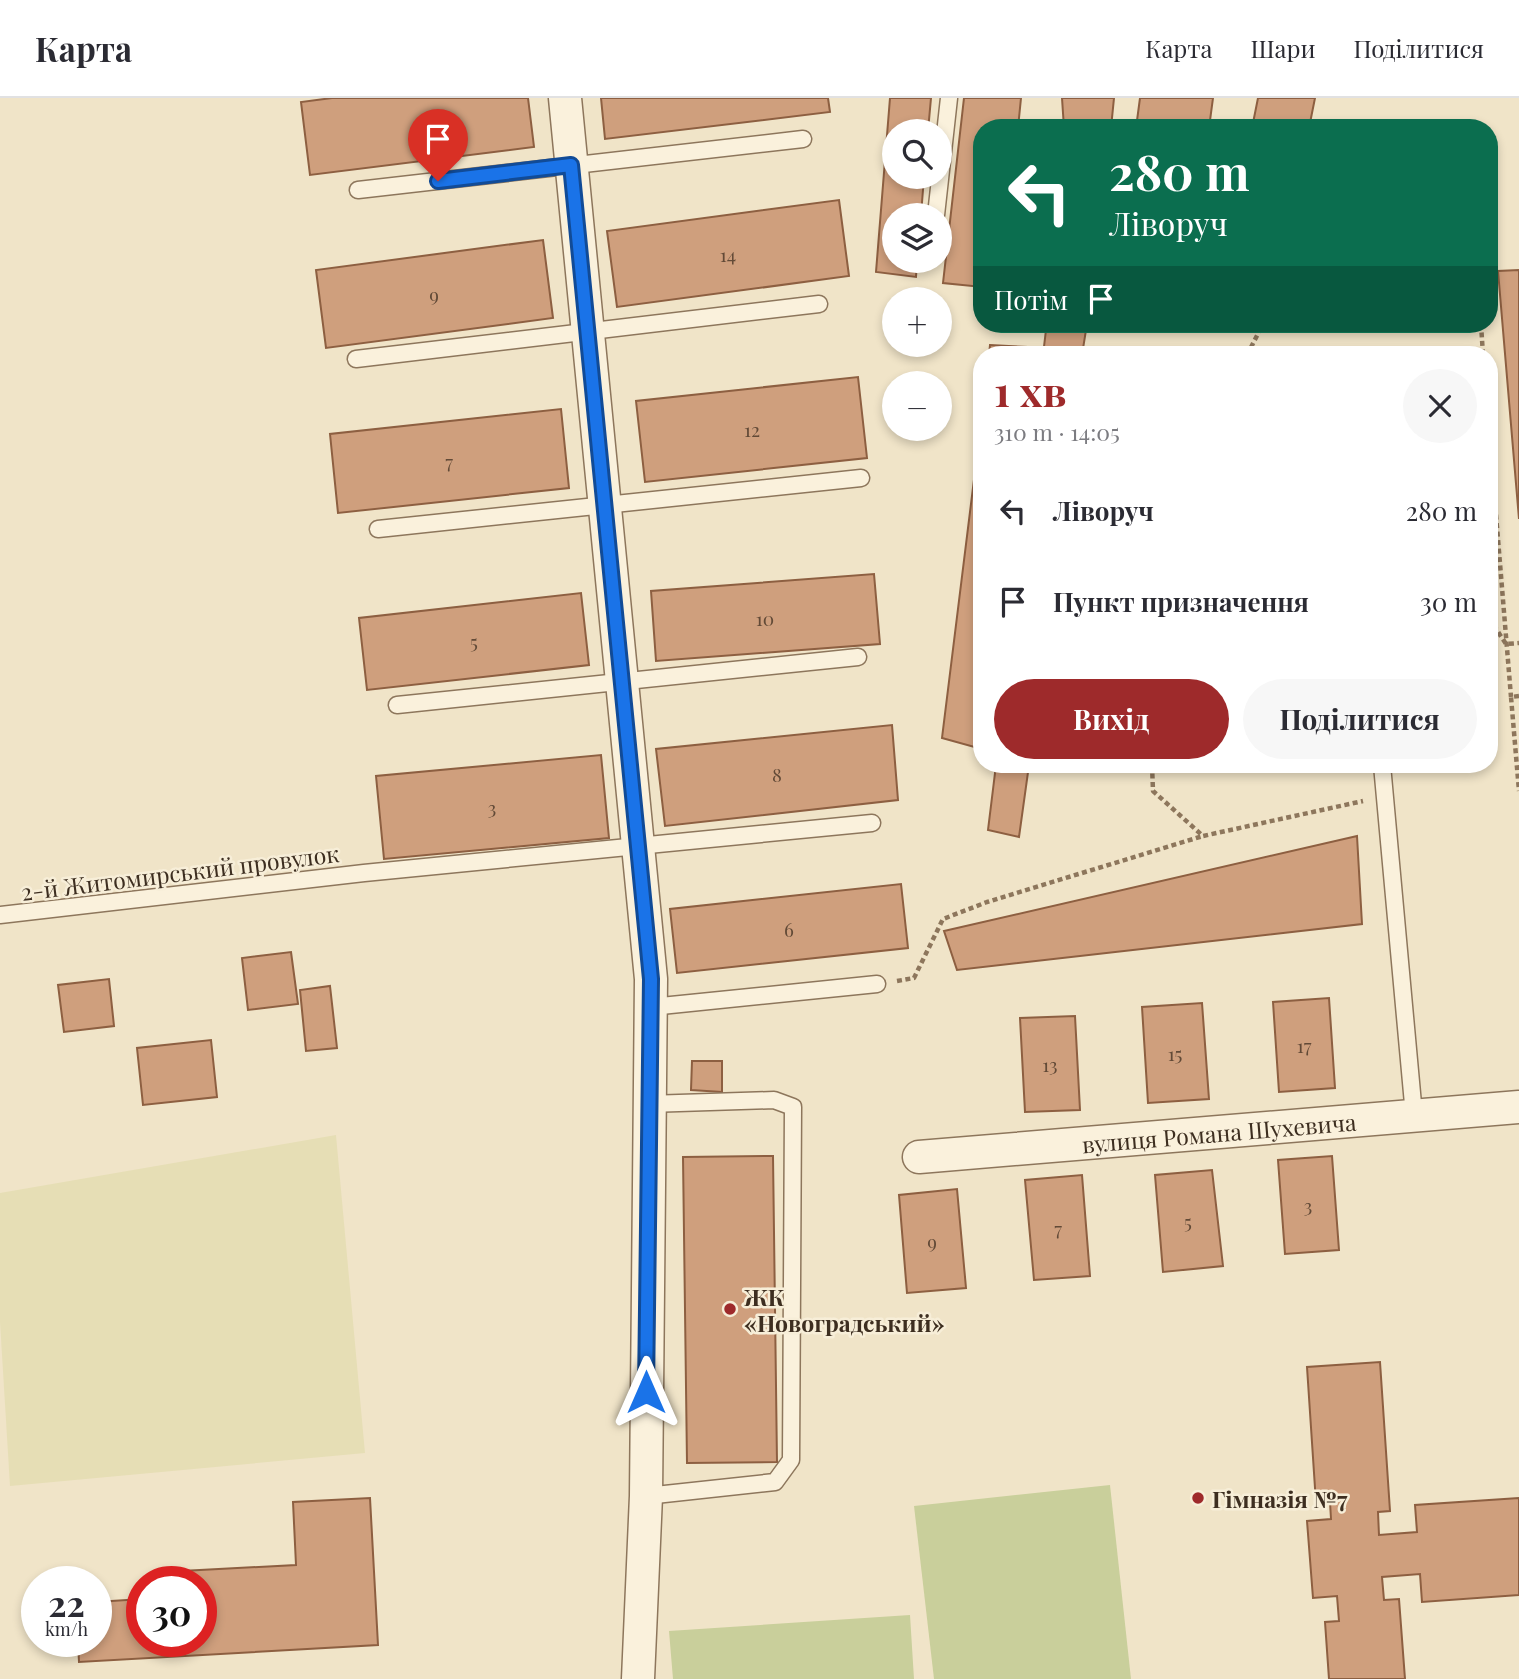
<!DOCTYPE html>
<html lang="uk">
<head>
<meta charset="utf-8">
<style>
	:root { --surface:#fff; --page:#f7f7f7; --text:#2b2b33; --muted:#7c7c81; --line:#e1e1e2; --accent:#9e2a2b }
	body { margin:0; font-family:"Playfair Display",serif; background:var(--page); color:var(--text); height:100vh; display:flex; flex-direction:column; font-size:26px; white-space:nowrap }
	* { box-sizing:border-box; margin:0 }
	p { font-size:23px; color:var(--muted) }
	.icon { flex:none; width:38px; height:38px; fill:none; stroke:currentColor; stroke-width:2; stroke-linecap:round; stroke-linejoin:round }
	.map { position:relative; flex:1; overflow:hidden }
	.details { position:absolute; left:973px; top:248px; width:525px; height:427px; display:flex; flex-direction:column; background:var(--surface); border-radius:28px; box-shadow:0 4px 10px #0003 }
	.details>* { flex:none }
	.guide { position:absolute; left:973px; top:21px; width:525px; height:214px; border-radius:28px; box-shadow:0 4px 10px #0003; background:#0b6e4f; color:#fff; overflow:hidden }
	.fabs { position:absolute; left:882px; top:21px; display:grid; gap:14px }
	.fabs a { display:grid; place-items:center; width:70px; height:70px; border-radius:50%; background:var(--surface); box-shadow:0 4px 10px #0003; font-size:35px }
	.speed { position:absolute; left:21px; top:1468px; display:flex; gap:14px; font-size:35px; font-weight:700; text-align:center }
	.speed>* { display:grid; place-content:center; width:91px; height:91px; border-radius:50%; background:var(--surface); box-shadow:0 4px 10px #0003; line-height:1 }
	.speed small { font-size:18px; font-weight:400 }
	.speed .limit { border:10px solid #d22; background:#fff; color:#111 }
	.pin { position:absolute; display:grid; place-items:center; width:60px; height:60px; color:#fff; margin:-72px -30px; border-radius:50% 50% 50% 0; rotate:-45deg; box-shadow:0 0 7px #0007 }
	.pin .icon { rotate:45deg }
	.me { position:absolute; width:77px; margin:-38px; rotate:0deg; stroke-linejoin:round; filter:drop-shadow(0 0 5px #0008) }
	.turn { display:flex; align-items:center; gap:24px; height:147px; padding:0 21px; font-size:32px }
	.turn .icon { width:91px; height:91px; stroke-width:2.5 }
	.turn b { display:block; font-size:49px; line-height:60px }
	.then { display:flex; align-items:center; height:66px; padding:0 21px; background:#0003; gap:14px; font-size:26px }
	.round { display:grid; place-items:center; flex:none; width:74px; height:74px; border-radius:37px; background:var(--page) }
	.head { display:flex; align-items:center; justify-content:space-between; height:119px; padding:0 21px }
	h1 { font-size:42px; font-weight:700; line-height:52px; color:var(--accent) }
	.primary-button { display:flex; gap:14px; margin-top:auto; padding:14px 21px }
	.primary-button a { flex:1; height:80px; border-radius:42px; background:var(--accent); color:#fff; font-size:28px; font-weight:700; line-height:80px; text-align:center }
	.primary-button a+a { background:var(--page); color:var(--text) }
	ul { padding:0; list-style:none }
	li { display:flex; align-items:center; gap:21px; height:91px; padding:0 21px }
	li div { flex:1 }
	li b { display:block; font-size:26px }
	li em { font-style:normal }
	header { display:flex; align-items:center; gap:42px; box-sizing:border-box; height:98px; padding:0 35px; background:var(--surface); border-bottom:2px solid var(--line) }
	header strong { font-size:33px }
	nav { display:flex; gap:38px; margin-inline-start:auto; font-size:24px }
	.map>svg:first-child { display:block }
	.farmland { fill:#e6deb5 }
	.green { fill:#c9cf9b }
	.building { fill:#cf9f7d; stroke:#8d5f41; stroke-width:2 }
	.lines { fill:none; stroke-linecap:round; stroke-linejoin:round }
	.lane-casing { stroke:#8d765c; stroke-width:19 }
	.street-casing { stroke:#8d765c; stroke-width:35 }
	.path { stroke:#8d765c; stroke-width:4.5; stroke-dasharray:5 3.5; stroke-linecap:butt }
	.lane { stroke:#faf1dc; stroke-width:16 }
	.street { stroke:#faf1dc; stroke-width:32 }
	.route-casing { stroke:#114b97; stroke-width:18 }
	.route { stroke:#1a73e8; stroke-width:12 }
	.poi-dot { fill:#9e2a2b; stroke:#f7eed8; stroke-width:2.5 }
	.labels { text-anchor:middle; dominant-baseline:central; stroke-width:5; stroke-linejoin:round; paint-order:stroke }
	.number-label { font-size:19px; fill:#624a37 }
	.street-label { font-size:23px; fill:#3d2e20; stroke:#f7eed8 }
	.poi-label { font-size:23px; font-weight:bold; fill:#3d2e20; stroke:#f7eed8; text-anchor:start }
</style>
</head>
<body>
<header>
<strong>Карта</strong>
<nav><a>Карта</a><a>Шари</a><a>Поділитися</a></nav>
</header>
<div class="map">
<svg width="1519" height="1581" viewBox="0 0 1519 1581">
	<rect width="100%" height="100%" fill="#f0e4c8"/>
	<path class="farmland" d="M336 1037 365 1355 10 1388 0 1224V1095Z"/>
	<g class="green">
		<path d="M1110 1387 1131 1581H934L914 1408Z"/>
		<path d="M910 1517 914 1581H673L669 1533Z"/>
	</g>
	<g class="building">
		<path d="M332 0H528L534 49 310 77 301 4Z"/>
		<path d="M601 0H828L830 14 605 41Z"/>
		<path d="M890 0H931L928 33H894V79H924L921 117H894V163H917L916 179 876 174Z"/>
		<path d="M964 0H1021L1018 30H982V189L943 185Z"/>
		<path d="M1062 0H1114L1111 30H1064Z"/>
		<path d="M1140 0H1213L1209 30H1136Z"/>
		<path d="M1258 0H1315L1309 30H1252Z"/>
		<path d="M839 102 849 178 617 209 607 133Z"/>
		<path d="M543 142 553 220 326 250 316 172Z"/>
		<path d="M1519 172V421L1498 173Z"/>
		<path d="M1046 232H1086L1082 257H1043Z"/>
		<path d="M990 247 1027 249 1026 257H989Z"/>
		<path d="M858 279 867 360 645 384 636 303Z"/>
		<path d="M561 311 569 390 338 415 330 336Z"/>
		<path d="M982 317V616L978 650 942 640Z"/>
		<path d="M874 476 880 546 656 563 651 493Z"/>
		<path d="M581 495 589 567 367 592 359 520Z"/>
		<path d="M892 627 898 702 665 728 656 651Z"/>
		<path d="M601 657 609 740 384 761 376 678Z"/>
		<path d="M996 667H1029L1019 739 988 732Z"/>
		<path d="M1357 738 1362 826 957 872 944 833Z"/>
		<path d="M901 786 908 850 677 875 670 811Z"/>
		<path d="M291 854 298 906 248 912 242 860Z"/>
		<path d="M109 881 114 928 64 934 58 887Z"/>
		<path d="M330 888 337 950 306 953 300 892Z"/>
		<path d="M1329 900 1335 990 1279 994 1273 904Z"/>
		<path d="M1202 905 1209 1001 1148 1005 1142 909Z"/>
		<path d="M1075 918 1080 1012 1025 1014 1020 920Z"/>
		<path d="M211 942 217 999 143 1007 137 950Z"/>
		<path d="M692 963H722V994L691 992Z"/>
		<path d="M773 1058 777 1364 687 1365 683 1059Z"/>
		<path d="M1332 1058 1339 1152 1285 1156 1278 1062Z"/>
		<path d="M1212 1072 1223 1168 1163 1174 1155 1077Z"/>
		<path d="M1082 1077 1090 1178 1034 1182 1025 1082Z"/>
		<path d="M957 1091 966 1190 907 1195 899 1097Z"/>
		<path d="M1380 1264 1390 1413 1378 1414 1379 1437 1417 1434 1415 1407 1519 1400V1497L1422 1504 1420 1476 1382 1479 1384 1502 1399 1501 1405 1581H1329L1325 1524 1339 1523 1337 1498 1313 1500 1307 1423 1331 1421 1330 1404 1316 1405 1307 1269Z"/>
		<path d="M370 1400 378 1547 79 1564 78 1544H96V1504L142 1501V1544H201V1484H163V1474L296 1467 293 1404Z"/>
	</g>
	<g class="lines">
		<defs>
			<g id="lane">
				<path d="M358 92 803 41"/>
				<path d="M936 117 949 0"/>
				<path d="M356 261 819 206"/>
				<path d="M378 431 861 380"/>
				<path d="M397 607 858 559"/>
				<path d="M1382 667 1414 1017"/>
				<path d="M0 817 364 775 872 725"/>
				<path d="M651 909 877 886"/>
				<path d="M646 1398 775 1384 791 1362 793 1009 774 1002 648 1006"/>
			</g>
			<g id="street">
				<path d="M565 0 651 881 646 1398 638 1581"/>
				<path id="s1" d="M919 1059 1519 1009"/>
			</g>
		</defs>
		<use href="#lane" class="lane-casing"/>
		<use href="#street" class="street-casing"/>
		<g class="path">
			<path d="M1481 226 1483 257"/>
			<path d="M1247 257 1263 226"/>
			<path d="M1489 332 1511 599"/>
			<path d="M1489 520 1506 546 1519 545"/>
			<path d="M1519 598 1511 599 1519 693"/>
			<path d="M1152 667 1153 693 1203 738 1363 703"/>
			<path d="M897 883 914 880 943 821 987 804 1203 738"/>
		</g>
		<use href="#lane" class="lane"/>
		<use href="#street" class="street"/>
	</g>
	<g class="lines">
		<defs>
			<path id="route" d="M438 83 571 67 651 881 646 1294"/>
		</defs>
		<use href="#route" class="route-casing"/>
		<use href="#route" class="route"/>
	</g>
	<g class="poi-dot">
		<circle cx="730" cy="1211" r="7"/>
		<circle cx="1198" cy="1400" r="7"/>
	</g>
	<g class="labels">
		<g class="number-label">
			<text x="728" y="156">14</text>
			<text x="434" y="196">9</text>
			<text x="752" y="331">12</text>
			<text x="449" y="363">7</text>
			<text x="765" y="520">10</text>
			<text x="474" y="543">5</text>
			<text x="777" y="676">8</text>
			<text x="492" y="709">3</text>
			<text x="789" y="831">6</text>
			<text x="1304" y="947">17</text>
			<text x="1175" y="955">15</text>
			<text x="1050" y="966">13</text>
			<text x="1308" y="1107">3</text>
			<text x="1188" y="1123">5</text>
			<text x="1058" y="1130">7</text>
			<text x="932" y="1143">9</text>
		</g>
		<g class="street-label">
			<text transform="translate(180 774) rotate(-7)">2-й Житомирський провулок</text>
			<text stroke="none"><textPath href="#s1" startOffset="301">вулиця Романа Шухевича</textPath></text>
		</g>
		<g class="poi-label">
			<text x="744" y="1198">ЖК<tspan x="744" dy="26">«Новоградський»</tspan></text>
			<text x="1212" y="1400">Гімназія №7</text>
		</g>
	</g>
</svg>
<div class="fabs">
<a><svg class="icon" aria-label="search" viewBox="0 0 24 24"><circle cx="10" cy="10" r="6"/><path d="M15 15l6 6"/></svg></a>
<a><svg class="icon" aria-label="layers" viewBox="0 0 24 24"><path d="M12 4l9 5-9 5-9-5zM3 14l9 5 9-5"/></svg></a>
<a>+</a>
<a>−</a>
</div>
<div class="speed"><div>22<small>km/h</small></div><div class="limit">30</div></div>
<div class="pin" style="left:438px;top:83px;background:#d93025"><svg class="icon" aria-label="arrive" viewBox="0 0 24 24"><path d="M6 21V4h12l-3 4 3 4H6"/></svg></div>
<svg class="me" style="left:646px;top:1294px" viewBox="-20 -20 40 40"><path d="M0-17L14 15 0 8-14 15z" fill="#1a73e8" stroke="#fff" stroke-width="4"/></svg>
<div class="guide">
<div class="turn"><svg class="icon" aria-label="left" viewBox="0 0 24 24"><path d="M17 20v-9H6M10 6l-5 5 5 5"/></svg><div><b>280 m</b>Ліворуч</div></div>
<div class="then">Потім<svg class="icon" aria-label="arrive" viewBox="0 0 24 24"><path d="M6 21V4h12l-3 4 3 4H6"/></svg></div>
</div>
<section class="details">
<div class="head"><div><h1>1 хв</h1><p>310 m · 14:05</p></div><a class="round"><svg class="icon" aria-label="close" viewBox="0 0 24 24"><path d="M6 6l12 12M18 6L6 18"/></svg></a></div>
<ul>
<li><svg class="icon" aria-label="left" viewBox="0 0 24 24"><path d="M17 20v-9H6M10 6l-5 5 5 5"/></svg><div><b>Ліворуч</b></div><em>280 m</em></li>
<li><svg class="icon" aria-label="arrive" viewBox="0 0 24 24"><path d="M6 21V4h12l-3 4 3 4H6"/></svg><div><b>Пункт призначення</b></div><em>30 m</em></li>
</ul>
<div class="primary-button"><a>Вихід</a><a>Поділитися</a></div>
</section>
</div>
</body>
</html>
